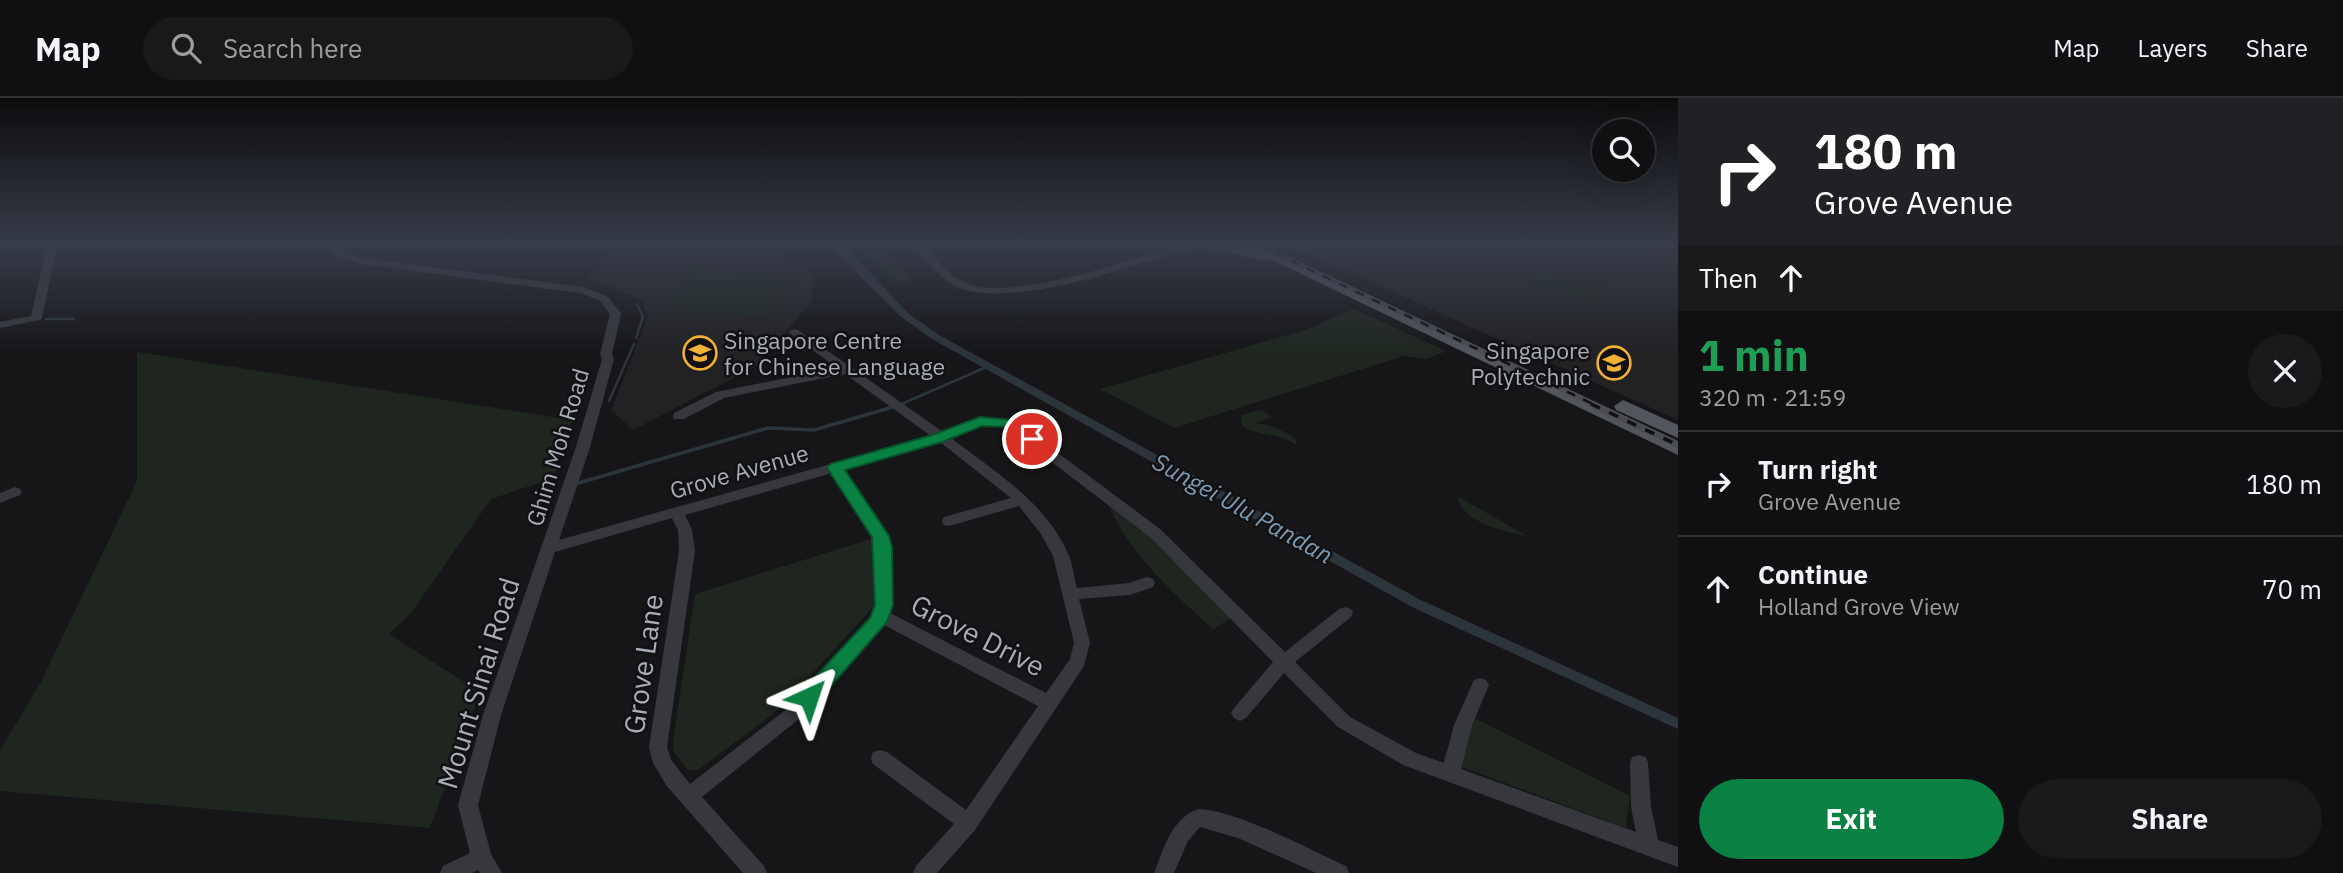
<!DOCTYPE html>
<html lang="en">
<head>
<meta charset="utf-8">
<style>
	:root { --surface:#101012; --page:#19191b; --text:#f1f3f6; --muted:#9c9d9f; --line:#303032; --accent:#0b8043 }
	body { margin:0; font-family:"IBM Plex Sans",sans-serif; background:var(--page); color:var(--text); height:100vh; display:flex; flex-direction:column; font-size:26px; white-space:nowrap }
	* { box-sizing:border-box; margin:0 }
	p { font-size:23px; color:var(--muted) }
	.icon { flex:none; width:38px; height:38px; fill:none; stroke:currentColor; stroke-width:2; stroke-linecap:round; stroke-linejoin:round }
	.map { position:relative; flex:1; overflow:hidden }
	.panel { display:flex; flex-direction:column; background:var(--surface); width:665px }
	.panel>* { flex:none }
	.banner { background:#202124; color:#fff; overflow:hidden }
	.controls { position:absolute; left:1592px; top:21px; display:grid; gap:14px }
	.controls a { display:grid; place-items:center; width:63px; height:63px; border-radius:50%; background:var(--surface); box-shadow:0 7px 28px #0002,0 0 0 2px var(--line); font-size:35px }
	.pin { position:absolute; display:grid; place-items:center; width:60px; height:60px; color:#fff; margin:-30px; border:4px solid #fff; border-radius:50%; box-shadow:0 2px 7px #0007 }
	.me { position:absolute; width:77px; margin:-38px; rotate:42deg; stroke-linejoin:round; filter:drop-shadow(0 0 5px #0008) }
	.turn { display:flex; align-items:center; gap:24px; height:147px; padding:0 21px; font-size:32px }
	.turn .icon { width:91px; height:91px; stroke-width:2.5 }
	.turn b { display:block; font-size:49px; line-height:60px }
	.then { display:flex; align-items:center; height:66px; padding:0 21px; background:#0003; gap:14px; font-size:26px }
	.round { display:grid; place-items:center; flex:none; width:74px; height:74px; border-radius:37px; background:var(--page) }
	.overview { display:flex; align-items:center; justify-content:space-between; height:119px; padding:0 21px }
	h1 { font-size:42px; font-weight:700; line-height:52px; color:#1e9e55 }
	.primary-button { display:flex; gap:14px; margin-top:auto; padding:14px 21px }
	.primary-button a { flex:1; height:80px; border-radius:42px; background:var(--accent); color:#fff; font-size:28px; font-weight:700; line-height:80px; text-align:center }
	.primary-button a+a { background:var(--page); color:var(--text) }
	ul { padding:0; list-style:none }
	li { display:flex; align-items:center; gap:21px; height:105px; padding:0 21px; border-top:2px solid var(--line) }
	li div { flex:1 }
	li b { display:block; font-size:26px }
	li em { font-style:normal }
	header { display:flex; align-items:center; gap:42px; box-sizing:border-box; height:98px; padding:0 35px; background:var(--surface); border-bottom:2px solid var(--line) }
	header strong { font-size:33px }
	nav { display:flex; gap:38px; margin-inline-start:auto; font-size:24px }
	.search { width:490px; height:63px; background:var(--page); display:flex; align-items:center; gap:18px; box-sizing:border-box; padding:0 24px; border-radius:38px; color:var(--muted); font-size:26px }
	main { display:flex; flex:1; min-height:0 }
	.map>svg:first-child { display:block }
	.built { fill:#222225 }
	.green { fill:#1e261f }
	.water { fill:#2c353c }
	.lines { fill:none; stroke-linecap:round; stroke-linejoin:round }
	.stream-far1 { stroke:#2c353c; stroke-width:2.5 }
	.stream { stroke:#2c353c; stroke-width:3.5 }
	.minor { fill:#37383d; fill-rule:evenodd }
	.primary { fill:#53555c; fill-rule:evenodd }
	.rail-far1-casing { stroke:#4a4c52; stroke-width:4.5 }
	.rail-casing { stroke:#4a4c52; stroke-width:6 }
	.rail-far1 { stroke:#111113; stroke-width:2.5; stroke-dasharray:9; stroke-linecap:butt }
	.rail { stroke:#111113; stroke-width:3.5; stroke-dasharray:10; stroke-linecap:butt }
	.route { fill:#0b8043; stroke:#07532c; stroke-width:2 }
	.labels { text-anchor:middle; dominant-baseline:central; stroke-width:5; stroke-linejoin:round; paint-order:stroke }
	.poi-label { font-size:23px; fill:#a8adb8; stroke:#111113; text-anchor:start }
	.street-label { font-size:23px; fill:#a8adb8; stroke:#111113 }
	.water-label { font-size:24px; font-style:italic; fill:#7f9bb3; stroke:#111113 }
	.near-street-label { font-size:28px; fill:#a8adb8; stroke:#111113 }
</style>
</head>
<body>
<header>
<strong>Map</strong>
<div class="search"><svg class="icon" aria-label="search" viewBox="0 0 24 24"><circle cx="10" cy="10" r="6"/><path d="M15 15l6 6"/></svg>Search here</div>
<nav><a>Map</a><a>Layers</a><a>Share</a></nav>
</header>
<main>
<div class="map">
<svg width="1678" height="775" viewBox="0 0 1678 775">
	<rect width="100%" height="100%" fill="#161618"/>
	<g class="built">
		<path d="M620 147H778L781 154 775 164 802 169 813 177 812 203 755 269 633 332 611 312 648 218 640 201 588 181Z"/>
		<path d="M1290 147H1678V322L1424 208Z"/>
	</g>
	<g class="green">
		<path d="M858 147H878L913 181 895 185Z"/>
		<path d="M694 168 801 181 776 222 666 208Z"/>
		<path d="M1543 169 1610 192 1592 206 1524 182Z"/>
		<path d="M1354 211 1446 253 1427 261 1404 258 1174 330 1100 291 1305 232Z"/>
		<path d="M137 254 572 322 554 380 491 401 411 515 389 536 480 594 430 730 0 693V652L40 586 137 383Z"/>
		<path d="M1262 312 1272 319 1255 325 1275 329 1296 341V347C1282 336 1259 338 1242 328L1241 317Z"/>
		<path d="M1457 398 1524 436 1525 438C1503 434 1461 423 1457 398Z"/>
		<path d="M1105 399 1155 435 1235 518 1213 531C1170 492 1127 454 1105 399Z"/>
		<path d="M871 441 874 445 875 507 781 610 698 672H688L673 653V643L695 496Z"/>
		<path d="M1464 615 1630 698 1626 730 1443 662Z"/>
	</g>
	<path class="water" d="M829 147H844L909 216 939 237 1419 501 1678 620V631L1414 510 932 241 900 218Z"/>
	<g class="lines">
		<g class="stream-far1">
			<path d="M46 221H74"/>
			<path d="M636 240 643 219 637 206"/>
			<path d="M609 303 634 246"/>
			<path d="M899 307 989 268"/>
		</g>
		<path class="stream" d="M575 386 768 330 814 332 903 306"/>
		<g class="minor">
			<path d="M47 147H57L42 220 40 222 0 230V224L31 218Z"/>
			<path d="M327 147H338L345 155 362 160 583 189 608 199 620 214 621 216 612 256 614 261 590 349 559 442 931 338 845 276 724 300 684 321H674L673 318 674 315 716 294 837 270 788 234 794 231 798 232 943 334 980 320 1014 322 1160 431 1285 554 1339 511 1345 509 1351 511 1353 515 1351 519 1295 564 1350 619 1416 655 1444 665 1454 627 1474 582 1480 580 1486 582 1489 587 1472 627 1461 671 1636 734 1631 709 1630 665 1632 659 1639 657 1646 659 1648 665 1651 709 1658 742 1678 749V769L1403 667 1338 629 1284 575 1246 620 1240 623 1234 620 1231 615 1234 610 1273 564 1150 439 1006 329 982 328 951 340C994 373 1047 405 1069 458 1073 468 1074 479 1077 490L1129 485 1147 479 1153 481 1155 485 1153 489 1130 497 1079 501 1090 545 1084 568 975 732 937 775H913L916 768 954 726 873 666 871 660 873 654 880 652 887 654 966 712 1038 608 884 527 800 620 702 699 764 768 767 775H743L666 687 653 665 649 649 679 453 678 432 672 420 555 454 501 617 478 707 491 756 502 775H480L478 772 472 775H440L443 768 470 755 458 707 483 617 576 349 602 261 600 256 610 216 600 203 581 195 361 166 337 159ZM940 344 1011 400 944 419 942 423 944 427 949 428 1019 408 1041 436 1053 458 1074 545 1070 561 1046 595 890 515 892 449 888 438 843 372ZM832 375 874 439 876 449 874 516 788 610 690 686 671 662 667 649 695 453 692 432 685 417Z"/>
			<path d="M913 147H924C936 161 950 179 968 186 1009 200 1095 173 1137 160 1156 155 1174 147 1194 147 1181 155 1163 159 1149 163 1100 178 1015 205 965 192 944 186 927 164 913 147Z"/>
			<path d="M15 389 20 391 22 394 20 397 0 405V395Z"/>
			<path d="M1198 711C1237 712 1308 751 1346 768L1349 775H1316L1238 740 1200 729 1188 743 1174 775H1154C1164 750 1171 721 1198 711Z"/>
		</g>
		<g class="primary">
			<path d="M1201 147H1230L1250 151 1245 147H1264L1678 343V357L1270 161 1264 163Z"/>
			<path d="M1623 302 1678 327V340L1616 312 1614 308Z"/>
		</g>
		<defs>
			<path id="rail-far1" d="M1258 147 1595 307"/>
			<path id="rail" d="M1591 306 1678 347"/>
		</defs>
		<use href="#rail-far1" class="rail-far1-casing"/>
		<use href="#rail" class="rail-casing"/>
		<use href="#rail-far1" class="rail-far1"/>
		<use href="#rail" class="rail"/>
	</g>
	<linearGradient id="sky" x2="0" y2="1"><stop stop-color="#0c0c0d"/><stop offset="0.57" stop-color="#363c48"/><stop offset="1" stop-color="#363c48" stop-opacity="0"/></linearGradient>
	<rect width="1678" height="256" fill="url(#sky)"/>
	<path class="route" d="M980 319 1014 322 1039 341 1032 345 1006 329 982 328 942 344 845 372 889 438 892 449 893 507 887 524 816 605 809 607 802 605 799 599 802 593 870 520 875 507 872 439 827 370 830 366 932 337Z"/>
	<defs>
		<symbol id="school-ring" viewBox="-11 -11 22 22"><circle r="9.5" fill="#111113" stroke="#f2b134" stroke-width="1.5"/><path d="M0-5L7-2L0 1L-7-2ZM-4 1L0 2.5L4 1V4Q0 6-4 4Z" fill="#f2b134"/></symbol>
		<symbol id="university-ring" viewBox="-11 -11 22 22"><circle r="9.5" fill="#111113" stroke="#f2b134" stroke-width="1.5"/><path d="M0-5L7-2L0 1L-7-2ZM-4 1L0 2.5L4 1V4Q0 6-4 4Z" fill="#f2b134"/></symbol>
	</defs>
	<g fill-rule="evenodd">
		<use href="#school-ring" x="681" y="236" width="38" height="38"/>
		<use href="#university-ring" x="1595" y="246" width="38" height="38"/>
	</g>
	<g class="labels">
		<g class="poi-label">
			<text x="724" y="242">Singapore Centre<tspan x="724" dy="26">for Chinese Language</tspan></text>
			<text x="1590" y="252" text-anchor="end">Singapore<tspan x="1590" dy="26">Polytechnic</tspan></text>
		</g>
		<g class="street-label">
			<text transform="translate(557 349) rotate(-73)">Ghim Moh Road</text>
			<text transform="translate(739 373) rotate(-16)">Grove Avenue</text>
		</g>
		<g class="water-label">
			<text transform="translate(1243 410) rotate(29)">Sungei Ulu Pandan</text>
		</g>
		<g class="near-street-label">
			<text transform="translate(978 537) rotate(27)">Grove Drive</text>
			<text transform="translate(643 566) rotate(-82)">Grove Lane</text>
			<text transform="translate(478 585) rotate(-73)">Mount Sinai Road</text>
		</g>
	</g>
</svg>
<div class="controls">
<a><svg class="icon" aria-label="search" viewBox="0 0 24 24"><circle cx="10" cy="10" r="6"/><path d="M15 15l6 6"/></svg></a>
</div>
<div class="pin" style="left:1032px;top:341px;background:#d93025"><svg class="icon" aria-label="arrive" viewBox="0 0 24 24"><path d="M6 21V4h12l-3 4 3 4H6"/></svg></div>
<svg class="me" style="left:809px;top:599px" viewBox="-20 -20 40 40"><path d="M0-17L14 15 0 8-14 15z" fill="#0b8043" stroke="#fff" stroke-width="4"/></svg>
</div>
<section class="panel">
<div class="banner">
<div class="turn"><svg class="icon" aria-label="right" viewBox="0 0 24 24"><path d="M7 20v-9h11M14 6l5 5-5 5"/></svg><div><b>180 m</b>Grove Avenue</div></div>
<div class="then">Then<svg class="icon" aria-label="ahead" viewBox="0 0 24 24"><path d="M12 20V5M6 11l6-6 6 6"/></svg></div>
</div>
<div class="overview"><div><h1>1 min</h1><p>320 m · 21:59</p></div><a class="round"><svg class="icon" aria-label="close" viewBox="0 0 24 24"><path d="M6 6l12 12M18 6L6 18"/></svg></a></div>
<ul>
<li><svg class="icon" aria-label="right" viewBox="0 0 24 24"><path d="M7 20v-9h11M14 6l5 5-5 5"/></svg><div><b>Turn right</b><p>Grove Avenue</p></div><em>180 m</em></li>
<li><svg class="icon" aria-label="ahead" viewBox="0 0 24 24"><path d="M12 20V5M6 11l6-6 6 6"/></svg><div><b>Continue</b><p>Holland Grove View</p></div><em>70 m</em></li>
</ul>
<div class="primary-button"><a>Exit</a><a>Share</a></div>
</section>
</main>
</body>
</html>
